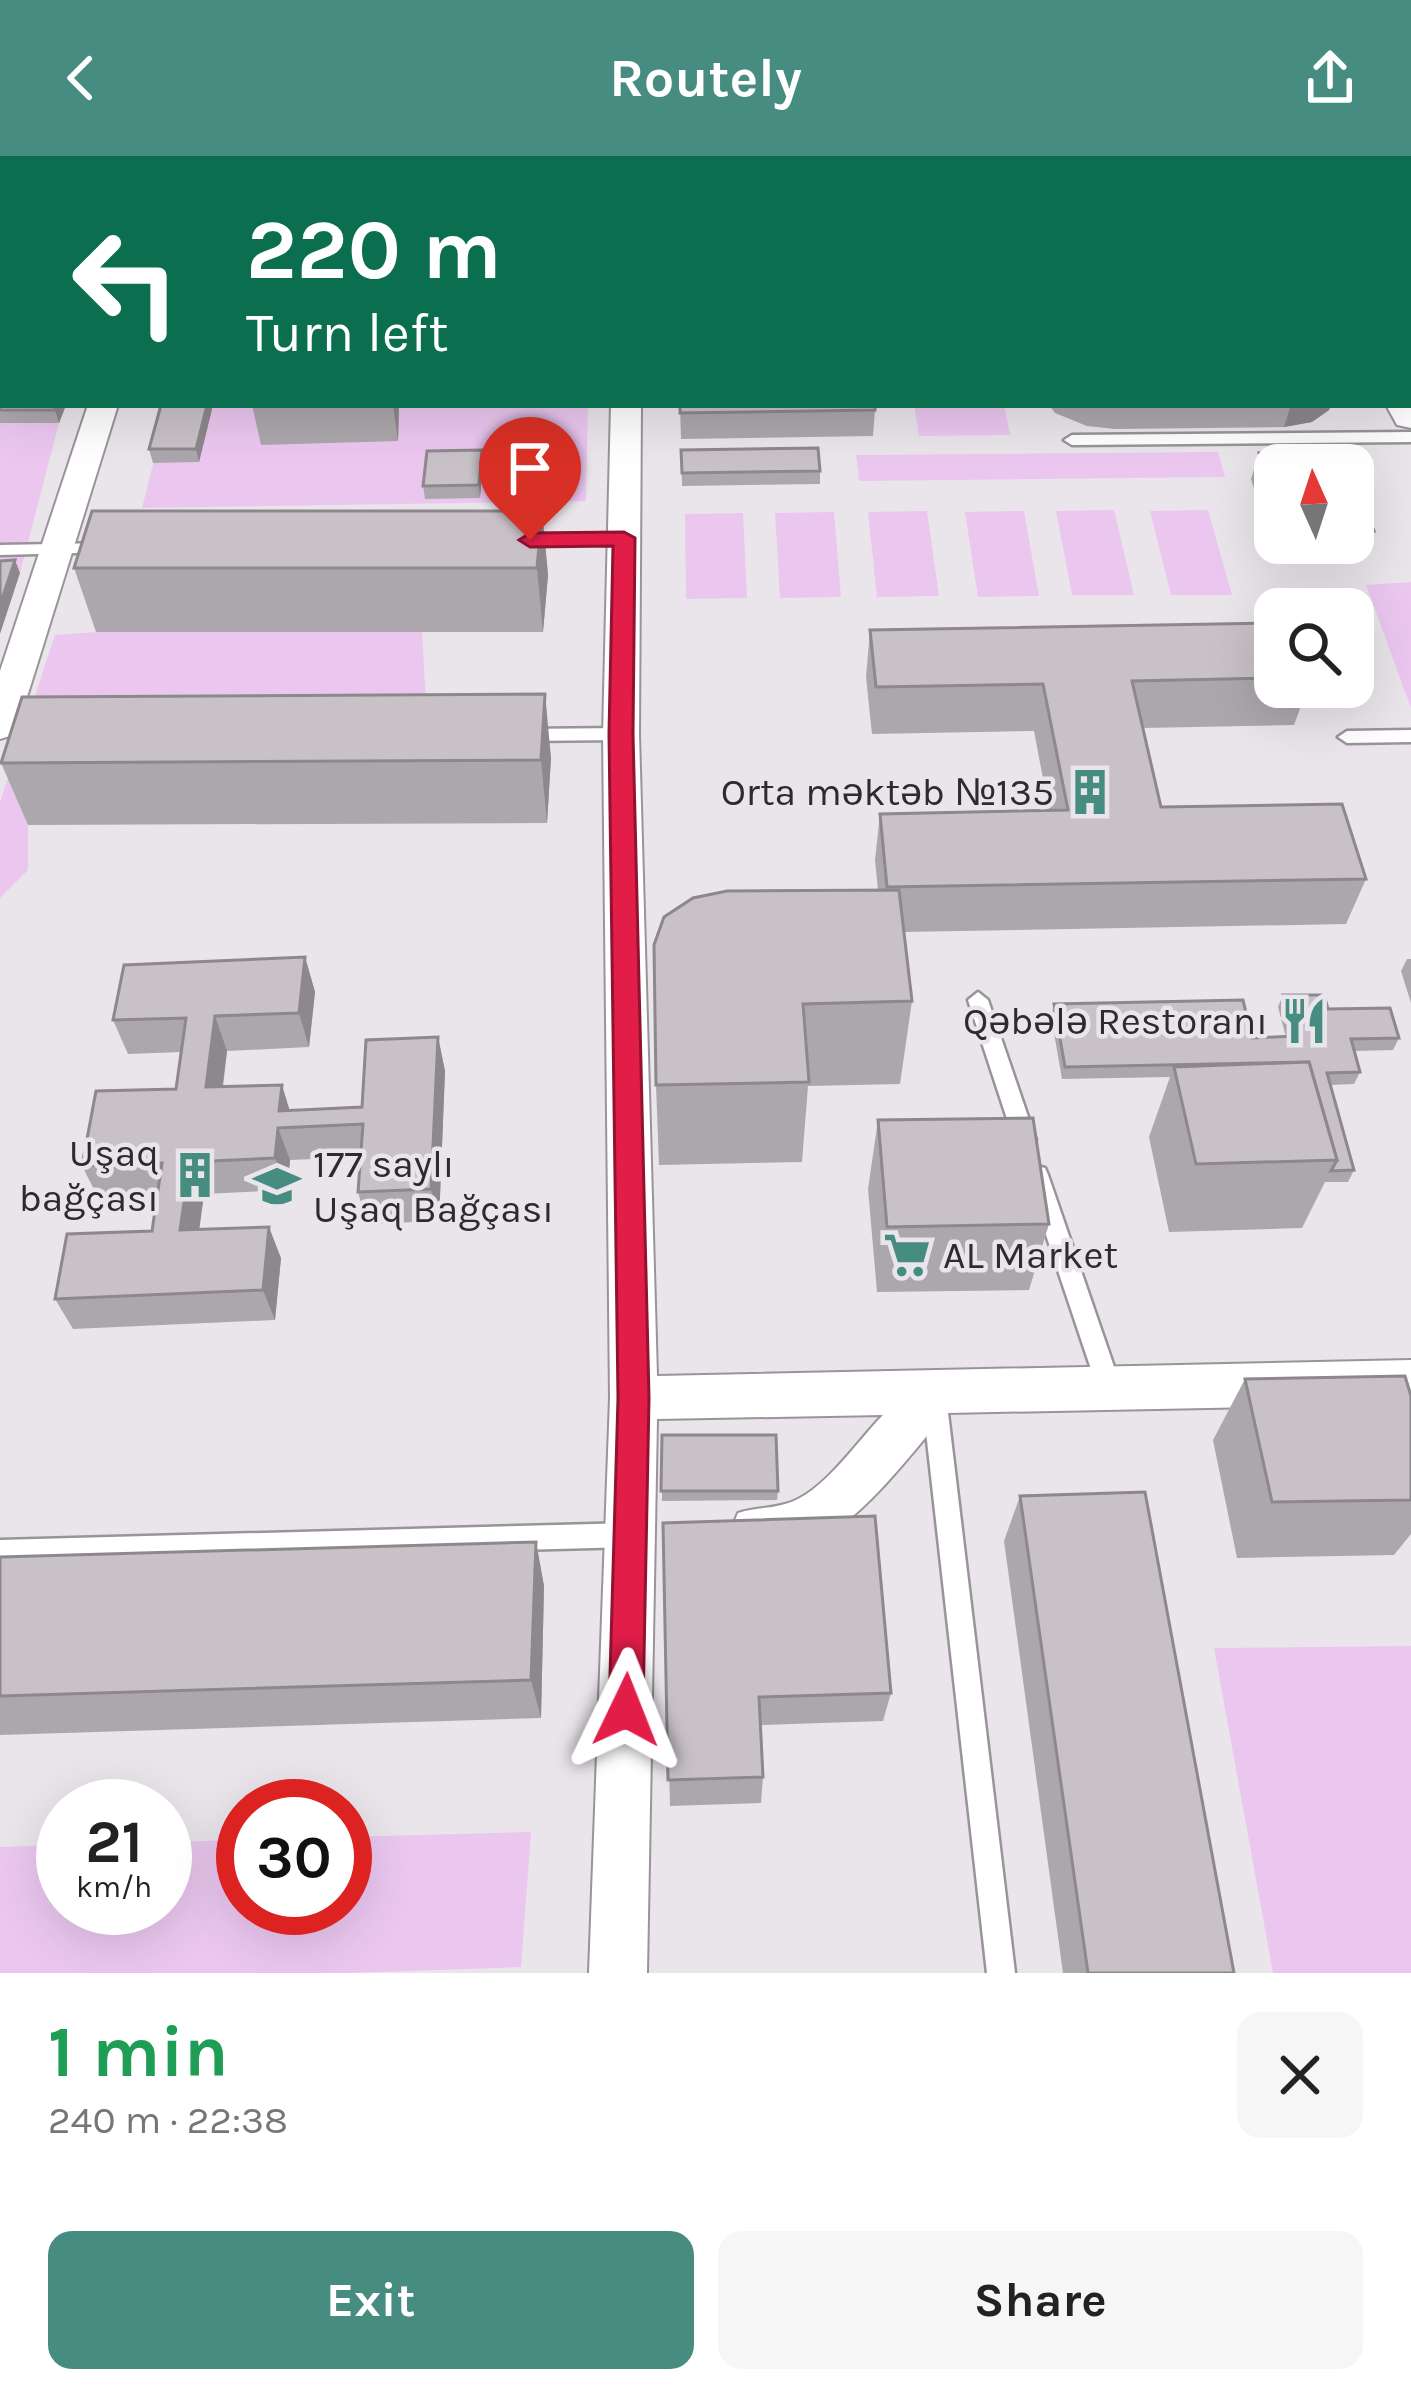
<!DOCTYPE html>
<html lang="en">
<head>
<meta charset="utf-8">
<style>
	:root { --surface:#fff; --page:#f6f6f6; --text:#222; --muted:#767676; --accent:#478c81 }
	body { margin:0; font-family:Karla,sans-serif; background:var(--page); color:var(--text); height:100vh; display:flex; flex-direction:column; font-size:45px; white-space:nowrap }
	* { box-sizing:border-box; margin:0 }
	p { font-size:39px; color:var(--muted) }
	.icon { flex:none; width:66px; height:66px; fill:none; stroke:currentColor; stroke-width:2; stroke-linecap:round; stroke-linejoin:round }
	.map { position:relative; height:1817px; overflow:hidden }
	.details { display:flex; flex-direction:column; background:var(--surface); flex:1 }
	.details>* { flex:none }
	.hud { position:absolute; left:0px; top:0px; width:1413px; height:252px; box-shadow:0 12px 48px #0002; background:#0b6e4f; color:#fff; overflow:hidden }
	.needle { width:78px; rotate:357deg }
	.buttons { position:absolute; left:1254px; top:288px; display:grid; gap:24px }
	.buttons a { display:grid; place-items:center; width:120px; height:120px; border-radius:24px; background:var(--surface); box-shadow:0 12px 48px #0002; font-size:60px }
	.speed { position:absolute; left:36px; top:1623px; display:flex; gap:24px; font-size:60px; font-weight:700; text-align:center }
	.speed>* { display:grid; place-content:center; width:156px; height:156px; border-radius:50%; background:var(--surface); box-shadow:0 12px 48px #0002; line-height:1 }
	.speed small { font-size:30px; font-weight:400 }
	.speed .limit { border:18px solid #d22; background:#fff; color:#111 }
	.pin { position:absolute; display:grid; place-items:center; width:102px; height:102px; color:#fff; margin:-123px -51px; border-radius:50% 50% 50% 0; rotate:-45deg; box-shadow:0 0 12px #0007 }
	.pin .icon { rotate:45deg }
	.me { position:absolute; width:132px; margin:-66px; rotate:2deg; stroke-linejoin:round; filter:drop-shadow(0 0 9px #0008) }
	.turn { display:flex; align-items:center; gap:42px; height:252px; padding:0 48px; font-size:54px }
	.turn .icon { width:156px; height:156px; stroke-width:2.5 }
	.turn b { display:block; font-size:84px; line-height:102px }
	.round { display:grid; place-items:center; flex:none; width:126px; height:126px; border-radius:24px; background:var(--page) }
	.overview { display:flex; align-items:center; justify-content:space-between; height:204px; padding:0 48px }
	h1 { font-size:72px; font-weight:700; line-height:90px; color:#1e9e55 }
	.cta { display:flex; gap:24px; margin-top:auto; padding:24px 48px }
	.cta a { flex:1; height:138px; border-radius:24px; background:var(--accent); color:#fff; font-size:48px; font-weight:700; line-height:138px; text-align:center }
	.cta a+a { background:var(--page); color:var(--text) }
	header { display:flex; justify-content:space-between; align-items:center; height:156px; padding:0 48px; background:var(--accent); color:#fff; font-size:54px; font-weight:700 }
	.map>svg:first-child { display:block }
	.green { fill:#ebc7f0 }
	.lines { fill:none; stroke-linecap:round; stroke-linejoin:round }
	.service-casing { stroke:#99949a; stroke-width:5 }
	.minor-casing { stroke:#99949a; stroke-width:4 }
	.tertiary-casing { stroke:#99949a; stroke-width:4 }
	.service { fill:#fff; fill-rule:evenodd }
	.minor { fill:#fff; fill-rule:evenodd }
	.tertiary { fill:#fff; fill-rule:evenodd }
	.wall { fill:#aca7ac }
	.shaded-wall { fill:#8c888c }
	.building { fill:#c8c2c8; stroke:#8c888c; stroke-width:3 }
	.route { fill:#e11d48; stroke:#92132f; stroke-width:3 }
	.labels { text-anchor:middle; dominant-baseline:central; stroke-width:9; stroke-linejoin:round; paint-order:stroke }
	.poi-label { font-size:39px; fill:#2d2b2d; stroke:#eae5eb; text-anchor:end }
</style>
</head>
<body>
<header><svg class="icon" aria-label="back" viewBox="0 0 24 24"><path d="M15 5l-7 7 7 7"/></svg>Routely<svg class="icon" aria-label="share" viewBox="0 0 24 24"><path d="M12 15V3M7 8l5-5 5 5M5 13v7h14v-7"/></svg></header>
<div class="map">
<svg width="1411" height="1817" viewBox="0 0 1411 1817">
	<rect width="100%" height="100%" fill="#eae5eb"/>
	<g class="green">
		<path d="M168 249H588L586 345 142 352Z"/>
		<path d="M914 249H1004L1010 279 919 280Z"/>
		<path d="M0 267H59L20 417 0 418Z"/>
		<path d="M1218 296 1225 321 859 325 856 299Z"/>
		<path d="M1114 354 1134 439H1072L1056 355Z"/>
		<path d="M1208 354 1232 439H1171L1150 355Z"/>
		<path d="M927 355 939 440 877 441 868 356Z"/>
		<path d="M1024 355 1039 440 978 441 965 356Z"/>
		<path d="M834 356 841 441 780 442 775 357Z"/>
		<path d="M743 357 747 442 686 443 685 358Z"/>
		<path d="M1411 426V552L1366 429Z"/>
		<path d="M96 476H422L426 545H546L551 602 28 669V714L0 742V646L55 479Z"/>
		<path d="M1411 1490V1817H1273L1214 1492Z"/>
		<path d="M531 1676 521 1811 350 1817H0V1691L63 1689V1752H165V1686L243 1684V1752H345V1681Z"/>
	</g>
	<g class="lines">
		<defs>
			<g id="service">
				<path d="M0 0H19L22 3 3 4Z"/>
				<rect x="1410" y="85" width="1" height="8"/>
				<rect x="0" y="177" width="3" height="8"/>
				<path d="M1411 276V286L1072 289 1064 284 1072 279Z"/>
				<path d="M624 377 630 378V386L517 389 509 384 517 379Z"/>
				<path d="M107 387 115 392 113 396 0 399V389Z"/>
				<path d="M621 572 630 578 621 584 523 585 514 579 523 573Z"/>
				<path d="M1411 574V586L1347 587 1338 581 1347 575Z"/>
				<path d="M978 836 988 844 1036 984 1033 990 1025 993 1017 990 1014 984 968 844Z"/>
				<path d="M1037 1010 1045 1012 1048 1019 1122 1234 1118 1242 1110 1245 1102 1242 1098 1234 1026 1019 1029 1012Z"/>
				<path d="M934 1229 942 1232 946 1240 1015 1817H987L922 1240 926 1232Z"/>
				<path d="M631 1367 640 1371 643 1379 640 1387 631 1391 0 1408V1384Z"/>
			</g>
			<g id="minor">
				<rect x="615" y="0" width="26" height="3"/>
				<path d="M88 249H118L18 570 13 579 0 583V515Z"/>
				<path d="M611 249H641L639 578 657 1220 1411 1204V1248L947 1257C897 1311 825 1425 738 1391L731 1374 738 1357C755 1351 769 1353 785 1348 823 1338 856 1286 883 1259L657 1263 647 1817H589L610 1242 603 578Z"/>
			</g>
			<g id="tertiary">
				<path d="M1287 0H1321L1322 3H1288Z"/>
				<path d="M1411 238V272L1397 269 1386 249H1410Z"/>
			</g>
		</defs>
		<use href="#service" class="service-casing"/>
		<use href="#minor" class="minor-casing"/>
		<use href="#tertiary" class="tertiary-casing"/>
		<use href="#service" class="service"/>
		<use href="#minor" class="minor"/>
		<use href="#tertiary" class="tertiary"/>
	</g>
	<g class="wall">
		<path d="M81 0H262L259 3H92Z"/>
		<path d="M301 0H586V3H302Z"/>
		<path d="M0 226 3 249H66L59 267H0Z"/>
		<path d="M213 249 199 306 153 307 149 293Z"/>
		<path d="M252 249H399L398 285 261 289Z"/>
		<path d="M680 249 875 254 873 280 681 283Z"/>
		<path d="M1049 249H1331L1329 254 1312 266 1284 271 1115 273 1087 270 1055 257Z"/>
		<path d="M681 294 820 315V328L682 330Z"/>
		<path d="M1259 297 1275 309V387H1353V341L1374 375 1365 401 1276 402 1251 323Z"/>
		<path d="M483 307 480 342 425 343 423 330Z"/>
		<path d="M542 355 548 419 543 476H96L74 412Z"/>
		<path d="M1275 467V531H1308L1294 569 1143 572 1161 651 1366 723 1346 768 904 776 912 845 900 928 808 930 802 1006 659 1009 656 929 878 734 875 704 880 658 1049 654 1034 575 872 578 866 521 870 474Z"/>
		<path d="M551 602 547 667 28 669 1 607Z"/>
		<path d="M305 801 315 836 309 891 227 895 223 931 290 954 362 951 438 881 445 915 439 1065 367 1068 358 1036 361 1001 290 1004 287 1034 204 1038 199 1073 281 1102 275 1164 73 1173 55 1143 152 1075 157 1040 99 1043 82 1010 176 933 181 896 128 898 113 864Z"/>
		<path d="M1407 803H1411V847L1401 815Z"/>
		<path d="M1283 839 1328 853 1399 882 1393 894 1354 895 1360 916 1354 928 1330 929 1354 1014 1348 1026H1325L1302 1072 1169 1076 1149 981 1170 921 1062 923 1051 860 1054 848 1252 882 1286 881 1278 851Z"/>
		<path d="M878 964 1049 1068 1029 1134 877 1136 868 1033Z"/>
		<path d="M1245 1223 1411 1240V1378L1394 1399 1237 1402 1213 1284Z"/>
		<path d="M662 1279 778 1335 777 1344 662 1345Z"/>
		<path d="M1020 1340 1234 1817H1063L1004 1385Z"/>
		<path d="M663 1367 891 1537 883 1565 761 1569 763 1621 761 1647 670 1650Z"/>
		<path d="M536 1386 544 1430 541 1562 0 1579V1401Z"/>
	</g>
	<g class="shaded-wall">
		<path d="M210 0H262L259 3H211Z"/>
		<path d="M57 249H66L59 267 55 254Z"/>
		<path d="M207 249H213L199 306 196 293Z"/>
		<path d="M393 249H399L398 285Z"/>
		<path d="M1291 249H1331L1329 254 1312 266 1284 271Z"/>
		<path d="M482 294 483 307 480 342 479 329Z"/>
		<path d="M542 355 548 419 543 476 537 412Z"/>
		<path d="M15 404 20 417 0 478V449Z"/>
		<path d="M545 538 551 602 547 667 541 604Z"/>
		<path d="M305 801 315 836 309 891 299 857Z"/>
		<path d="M215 860 227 895 218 965 206 931Z"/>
		<path d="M438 881 445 915 439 1065 431 1033Z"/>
		<path d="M282 929 292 962 279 955Z"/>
		<path d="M278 972 290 1004 287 1034 275 1002Z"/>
		<path d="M190 1006 204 1038 195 1105 180 1074Z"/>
		<path d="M269 1071 281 1102 275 1164 263 1134Z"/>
		<path d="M536 1386 544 1430 541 1562 531 1524Z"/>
	</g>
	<g class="building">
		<path d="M673 0H841L842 3H673Z"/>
		<path d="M892 0H1028L1029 3H892Z"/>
		<path d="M3 80V136L0 135V82Z"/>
		<path d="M3 218V249H57L55 254H0V226Z"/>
		<path d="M161 249H207L196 293H149Z"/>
		<path d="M680 249H875V254L680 257Z"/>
		<path d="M818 292 820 315 682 317 681 294Z"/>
		<path d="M482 294 479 329 423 330 427 295Z"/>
		<path d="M1321 296 1325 309H1275V349L1259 297Z"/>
		<path d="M1353 341H1361L1374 375 1353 376Z"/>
		<path d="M92 355H542L537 412H74Z"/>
		<path d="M15 404 0 449V405Z"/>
		<path d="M1275 467V522L1132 525 1161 651 1342 648 1366 723 887 731 880 658 1068 654 1043 528 876 531 870 474Z"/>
		<path d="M545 538 541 604 1 607 22 541Z"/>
		<path d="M899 734 912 845 803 848 809 926 656 929 654 789 664 761 693 742 727 735Z"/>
		<path d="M305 801 299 857 215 860 206 931 282 929 279 955 362 951 366 884 438 881 431 1033 358 1036 363 968 278 972 275 1002 190 1006 180 1074 269 1071 263 1134 55 1143 67 1078 152 1075 162 1007 82 1010 96 935 176 933 186 862 113 864 124 809Z"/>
		<path d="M1283 839H1324L1328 853 1390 852 1399 882 1351 883 1360 916 1327 917 1354 1014 1331 1015 1337 1004 1309 906 1065 911 1054 848 1243 844 1252 882 1294 880Z"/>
		<path d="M1309 906 1337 1004 1196 1008 1174 911Z"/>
		<path d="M1033 962 1049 1068 887 1071 878 964Z"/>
		<path d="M1405 1220 1411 1240V1344L1272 1346 1245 1223Z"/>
		<path d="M662 1279H776L778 1335H661Z"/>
		<path d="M1145 1336 1234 1817H1088L1020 1340Z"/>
		<path d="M875 1360 891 1537 759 1541 763 1621 668 1624 663 1367Z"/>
		<path d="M536 1386 531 1524 0 1540V1401Z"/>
	</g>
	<path class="route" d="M624 376 635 382 633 578 649 1242 643 1554 638 1566 626 1571 614 1566 609 1554 618 1242 609 578 613 390 530 391 519 384 530 377Z"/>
	<defs>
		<symbol id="building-bare" viewBox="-9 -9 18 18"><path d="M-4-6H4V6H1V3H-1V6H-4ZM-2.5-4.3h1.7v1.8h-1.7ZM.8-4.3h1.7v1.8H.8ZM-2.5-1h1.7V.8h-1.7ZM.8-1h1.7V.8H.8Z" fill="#478c81" stroke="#eae5eb" stroke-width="2.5" paint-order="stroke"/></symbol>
		<symbol id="restaurant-bare" viewBox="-9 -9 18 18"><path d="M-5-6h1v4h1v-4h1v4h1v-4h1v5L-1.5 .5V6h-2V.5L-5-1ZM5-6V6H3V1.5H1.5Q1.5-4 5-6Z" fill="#478c81" stroke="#eae5eb" stroke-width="2.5" paint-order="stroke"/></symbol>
		<symbol id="school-bare" viewBox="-9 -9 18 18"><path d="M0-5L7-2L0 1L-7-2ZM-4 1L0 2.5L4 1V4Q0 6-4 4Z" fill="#478c81" stroke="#eae5eb" stroke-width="2.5" paint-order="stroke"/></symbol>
		<symbol id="supermarket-bare" viewBox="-9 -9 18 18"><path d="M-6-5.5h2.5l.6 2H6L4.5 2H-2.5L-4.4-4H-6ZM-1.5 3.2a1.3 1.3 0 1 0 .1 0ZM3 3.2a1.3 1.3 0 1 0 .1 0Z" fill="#478c81" stroke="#eae5eb" stroke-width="2.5" paint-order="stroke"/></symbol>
	</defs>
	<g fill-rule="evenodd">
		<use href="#building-bare" x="1057" y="603" width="66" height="66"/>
		<use href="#restaurant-bare" x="1271" y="832" width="66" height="66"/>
		<use href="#building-bare" x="162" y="986" width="66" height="66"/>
		<use href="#school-bare" x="244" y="997" width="66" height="66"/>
		<use href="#supermarket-bare" x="874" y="1066" width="66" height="66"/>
	</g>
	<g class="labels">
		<g class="poi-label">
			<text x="1054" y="636">Orta məktəb №135</text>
			<text x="1268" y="865">Qəbələ Restoranı</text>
			<text x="159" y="997">Uşaq<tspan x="159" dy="45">bağçası</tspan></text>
			<text x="313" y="1008" text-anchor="start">177 saylı<tspan x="313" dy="45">Uşaq Bağçası</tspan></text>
			<text x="943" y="1099" text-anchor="start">AL Market</text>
		</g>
	</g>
</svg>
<div class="buttons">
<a><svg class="needle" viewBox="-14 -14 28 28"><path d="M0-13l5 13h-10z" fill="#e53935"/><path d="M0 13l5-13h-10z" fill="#767676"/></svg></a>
<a><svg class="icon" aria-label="search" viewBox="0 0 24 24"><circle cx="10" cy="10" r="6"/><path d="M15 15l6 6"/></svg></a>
</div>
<div class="speed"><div>21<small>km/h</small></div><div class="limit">30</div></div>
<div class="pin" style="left:530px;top:384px;background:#d93025"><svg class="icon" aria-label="arrive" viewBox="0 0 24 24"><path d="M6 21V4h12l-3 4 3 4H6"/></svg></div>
<svg class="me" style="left:626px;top:1554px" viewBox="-20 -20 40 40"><path d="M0-17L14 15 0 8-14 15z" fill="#e11d48" stroke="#fff" stroke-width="4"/></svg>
<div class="hud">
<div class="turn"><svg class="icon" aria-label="left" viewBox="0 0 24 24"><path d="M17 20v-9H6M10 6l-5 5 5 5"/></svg><div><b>220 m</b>Turn left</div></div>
</div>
</div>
<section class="details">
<div class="overview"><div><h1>1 min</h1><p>240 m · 22:38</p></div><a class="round"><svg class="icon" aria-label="close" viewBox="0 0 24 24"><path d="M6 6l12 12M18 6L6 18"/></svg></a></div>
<div class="cta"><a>Exit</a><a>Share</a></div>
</section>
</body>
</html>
